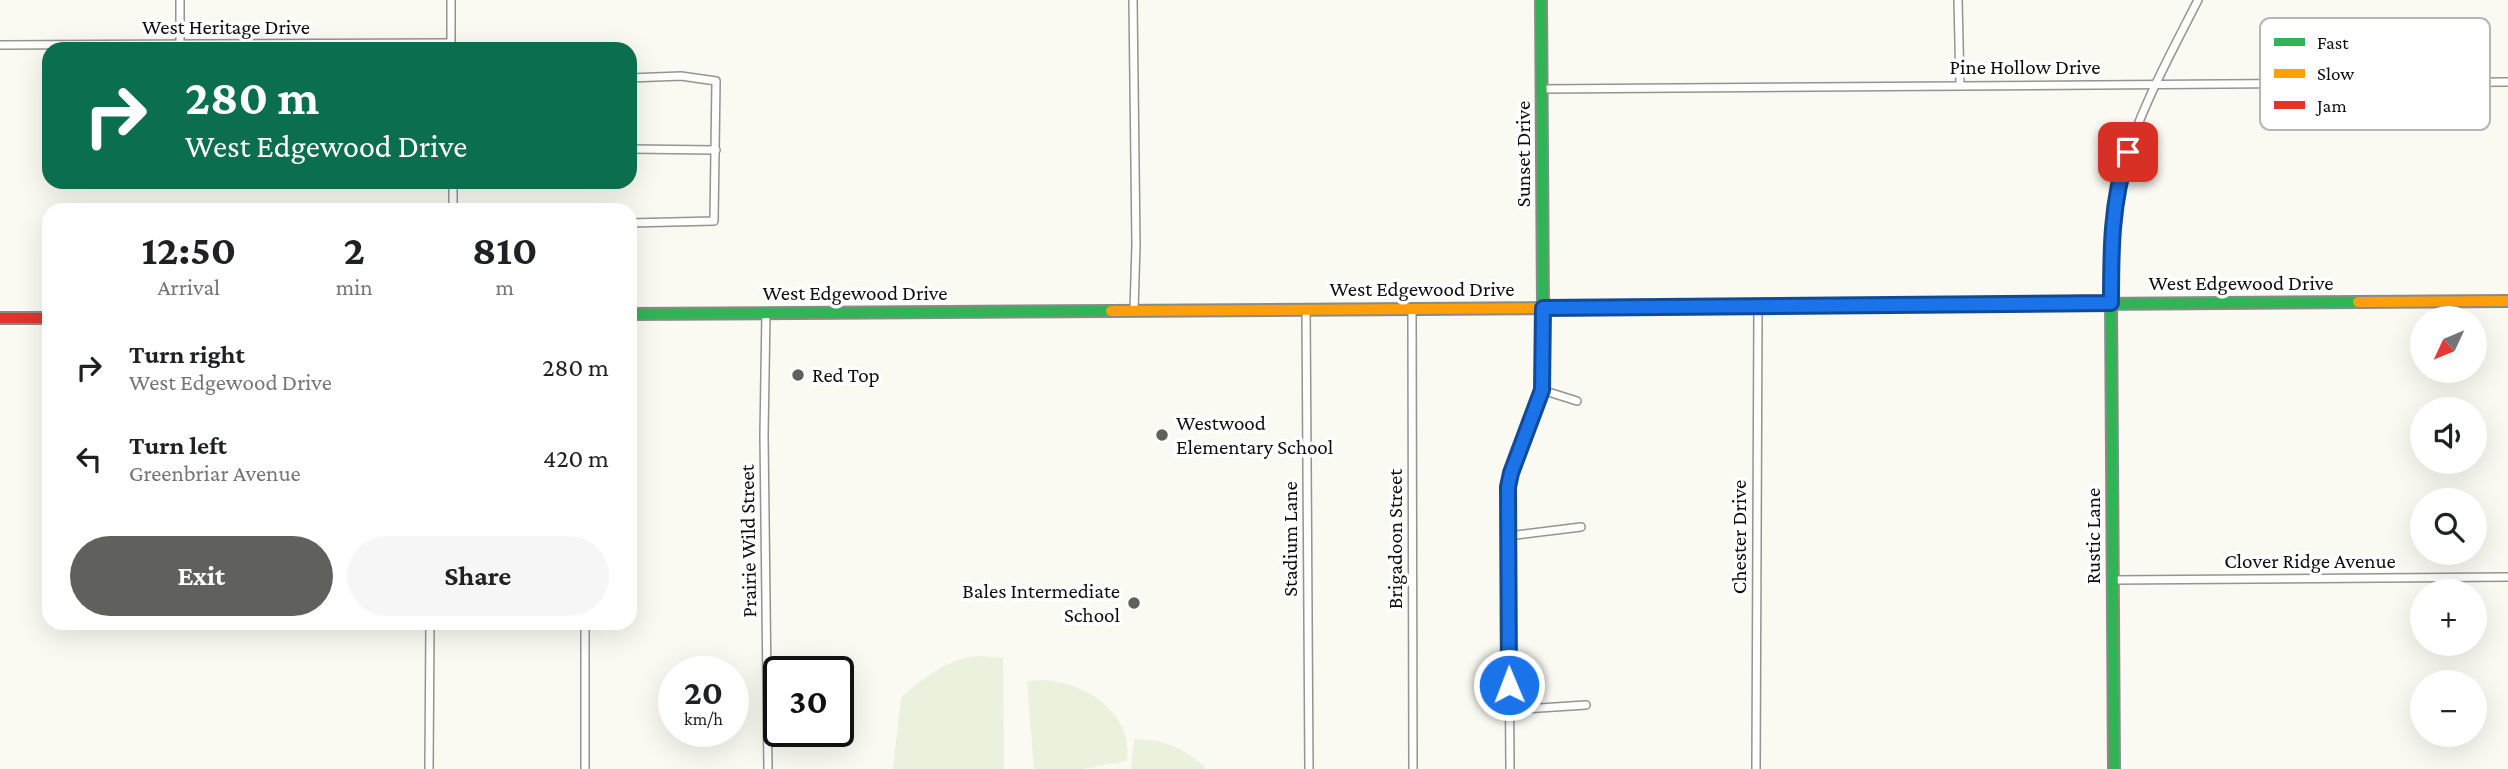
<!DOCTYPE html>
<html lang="en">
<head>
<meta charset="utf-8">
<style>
	:root { --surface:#fff; --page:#f6f6f6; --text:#202124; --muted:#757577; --accent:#60605d }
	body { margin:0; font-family:"Crimson Pro",serif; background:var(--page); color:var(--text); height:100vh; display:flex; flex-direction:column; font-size:26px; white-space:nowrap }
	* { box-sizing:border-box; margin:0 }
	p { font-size:23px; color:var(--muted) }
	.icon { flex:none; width:38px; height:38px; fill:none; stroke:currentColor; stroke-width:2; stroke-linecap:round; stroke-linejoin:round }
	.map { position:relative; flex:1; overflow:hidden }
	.details { position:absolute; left:42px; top:203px; width:595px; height:427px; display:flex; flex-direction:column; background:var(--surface); border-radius:21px; box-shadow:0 7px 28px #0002 }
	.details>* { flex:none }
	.banner { position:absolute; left:42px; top:42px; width:595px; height:147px; border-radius:21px; box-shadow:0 7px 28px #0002; background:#0b6e4f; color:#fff; overflow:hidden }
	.needle { width:46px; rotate:226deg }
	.buttons { position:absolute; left:2410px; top:306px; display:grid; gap:14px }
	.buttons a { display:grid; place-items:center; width:77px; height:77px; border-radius:50%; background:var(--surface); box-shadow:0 7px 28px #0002; font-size:35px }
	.speed { position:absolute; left:658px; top:656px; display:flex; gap:14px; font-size:35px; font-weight:700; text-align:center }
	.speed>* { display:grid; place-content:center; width:91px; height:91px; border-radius:50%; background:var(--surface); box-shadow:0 7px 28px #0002; line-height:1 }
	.speed small { font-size:18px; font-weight:400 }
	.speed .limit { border:4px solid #111; border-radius:10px; background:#fff; color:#111 }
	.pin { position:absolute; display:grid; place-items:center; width:60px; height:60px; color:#fff; margin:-30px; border-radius:14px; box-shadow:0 4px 10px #0006 }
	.me { position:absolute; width:77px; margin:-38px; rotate:359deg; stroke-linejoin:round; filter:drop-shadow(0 0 5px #0008) }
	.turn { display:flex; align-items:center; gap:24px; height:147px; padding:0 28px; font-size:32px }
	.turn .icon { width:91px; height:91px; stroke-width:2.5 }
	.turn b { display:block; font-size:49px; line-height:60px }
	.eta { display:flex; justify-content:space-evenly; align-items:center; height:119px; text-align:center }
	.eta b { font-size:42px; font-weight:700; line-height:49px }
	.cta { display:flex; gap:14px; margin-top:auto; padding:14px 28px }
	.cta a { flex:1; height:80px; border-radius:42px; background:var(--accent); color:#fff; font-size:28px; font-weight:700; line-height:80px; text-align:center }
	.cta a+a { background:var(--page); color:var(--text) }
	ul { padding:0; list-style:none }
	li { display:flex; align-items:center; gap:21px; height:91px; padding:0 28px }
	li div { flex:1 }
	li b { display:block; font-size:26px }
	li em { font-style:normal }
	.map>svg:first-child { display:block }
	.pitch { fill:#eaf2dd }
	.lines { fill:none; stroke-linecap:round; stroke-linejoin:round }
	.street-casing { stroke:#949490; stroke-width:10 }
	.fast-casing { stroke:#8a8a87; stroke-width:14 }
	.slow-casing { stroke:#8a8a87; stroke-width:14 }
	.jam-casing { stroke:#8a8a87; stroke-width:14 }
	.street { stroke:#fefefd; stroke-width:7 }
	.fast { stroke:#30b455; stroke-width:10 }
	.slow { stroke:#ff9f0a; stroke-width:10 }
	.jam { stroke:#e5322d; stroke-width:10 }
	.route-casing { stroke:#114b97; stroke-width:18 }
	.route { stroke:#1a73e8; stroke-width:12 }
	.poi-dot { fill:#60605d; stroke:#fff; stroke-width:2.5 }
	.labels { text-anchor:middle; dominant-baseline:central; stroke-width:7; stroke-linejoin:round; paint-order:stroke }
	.street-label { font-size:21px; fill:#0d0d0d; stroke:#fff }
	.poi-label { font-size:21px; fill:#0d0d0d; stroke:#fff; text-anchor:start }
	.key { fill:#fff; stroke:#b6b6b6; stroke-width:2 }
	.key-label { font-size:19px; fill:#0d0d0d }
</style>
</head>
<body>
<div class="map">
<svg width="2508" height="769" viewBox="0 0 2508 769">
	<rect width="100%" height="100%" fill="#fafaf2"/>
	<g class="pitch">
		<path d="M980 656 1003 658 1004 769H893L901 697C925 678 948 657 980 656Z"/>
		<path d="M1043 680C1085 682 1133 713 1127 761L1083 769H1034L1027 681Z"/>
		<path d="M1134 739C1161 738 1188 749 1206 769H1131Z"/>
	</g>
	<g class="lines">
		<defs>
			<g id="street">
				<path d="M180 0V45"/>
				<path d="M451 0V49"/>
				<path d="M1133 0 1136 245 1134 311"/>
				<path d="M1958 0 1960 85"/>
				<path d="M0 45 451 43"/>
				<path d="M630 78 681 76 716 81 714 221 630 223"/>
				<path d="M1542 89 2508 82"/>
				<path d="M630 149 716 150"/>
				<path d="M453 182V210"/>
				<path d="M2111 303C2111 260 2110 213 2122 171 2139 111 2170 55 2198 0"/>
				<path d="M1306 309 1309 769"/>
				<path d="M1412 309 1413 769"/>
				<path d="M766 313 764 435 768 769"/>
				<path d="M1542 390 1577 401"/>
				<path d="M1508 536 1581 527"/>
				<path d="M2112 580 2508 577"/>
				<path d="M585 623V769"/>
				<path d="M1509 710 1586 705"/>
				<path d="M429 769 430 623"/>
				<path d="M1510 769 1508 487 1511 473 1542 390 1543 308"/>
				<path d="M1756 769 1758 306"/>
			</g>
			<g id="fast">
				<path d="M1541 0 1543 308"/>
				<path d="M2111 303 2114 769"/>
				<path d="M1559 308 2358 302"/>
				<path d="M630 314 1111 311"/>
			</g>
			<g id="slow">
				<path d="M2358 302 2508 301"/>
				<path d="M1111 311 1559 308"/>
			</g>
			<path id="jam" d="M0 318H49"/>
		</defs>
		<use href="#street" class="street-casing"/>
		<use href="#fast" class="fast-casing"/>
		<use href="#slow" class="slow-casing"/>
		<use href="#jam" class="jam-casing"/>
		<use href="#street" class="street"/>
		<use href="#fast" class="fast"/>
		<use href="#slow" class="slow"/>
		<use href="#jam" class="jam"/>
	</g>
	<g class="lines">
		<defs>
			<path id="route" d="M1509 685 1508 487 1511 473 1542 390 1543 308 2111 303C2111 253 2111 201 2128 152"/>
		</defs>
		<use href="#route" class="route-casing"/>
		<use href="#route" class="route"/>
	</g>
	<g class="poi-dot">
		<circle cx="798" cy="375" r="7"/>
		<circle cx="1162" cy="435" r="7"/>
		<circle cx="1134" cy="603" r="7"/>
	</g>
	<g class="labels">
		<g class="street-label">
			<text x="226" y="27">West Heritage Drive</text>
			<text x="2025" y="67">Pine Hollow Drive</text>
			<text transform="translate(1523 154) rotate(-90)">Sunset Drive</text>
			<text x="2241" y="283">West Edgewood Drive</text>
			<text x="1422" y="289">West Edgewood Drive</text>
			<text x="855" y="293">West Edgewood Drive</text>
			<text transform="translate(2093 536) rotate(-90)">Rustic Lane</text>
			<text transform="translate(1739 537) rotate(-90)">Chester Drive</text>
			<text transform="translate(1290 539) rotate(-90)">Stadium Lane</text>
			<text transform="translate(1395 539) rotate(-90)">Brigadoon Street</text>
			<text transform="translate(748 541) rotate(-91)">Prairie Wild Street</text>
			<text x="2310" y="561">Clover Ridge Avenue</text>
		</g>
		<g class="poi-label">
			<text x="812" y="375">Red Top</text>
			<text x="1176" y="423">Westwood<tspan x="1176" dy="24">Elementary School</tspan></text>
			<text x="1120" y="591" text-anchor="end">Bales Intermediate<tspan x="1120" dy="24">School</tspan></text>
		</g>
	</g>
	<rect x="2260" y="18" width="230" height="112" rx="10" class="key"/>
	<rect x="2274" y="38" width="31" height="8" fill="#30b455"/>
	<rect x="2274" y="69" width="31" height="9" fill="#ff9f0a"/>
	<rect x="2274" y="101" width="31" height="8" fill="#e5322d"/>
	<g class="key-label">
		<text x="2317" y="49">Fast</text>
		<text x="2317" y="80">Slow</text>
		<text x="2317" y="112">Jam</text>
	</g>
</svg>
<div class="buttons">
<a><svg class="needle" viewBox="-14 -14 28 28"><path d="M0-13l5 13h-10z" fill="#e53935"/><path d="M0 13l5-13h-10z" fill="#757577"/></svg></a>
<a><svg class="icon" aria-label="sound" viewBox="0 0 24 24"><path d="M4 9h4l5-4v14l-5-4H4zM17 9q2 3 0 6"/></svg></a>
<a><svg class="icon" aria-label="search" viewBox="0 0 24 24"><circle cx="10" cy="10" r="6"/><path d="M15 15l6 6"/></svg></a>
<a>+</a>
<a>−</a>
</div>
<div class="speed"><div>20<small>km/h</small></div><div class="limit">30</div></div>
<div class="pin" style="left:2128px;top:152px;background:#d93025"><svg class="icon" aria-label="arrive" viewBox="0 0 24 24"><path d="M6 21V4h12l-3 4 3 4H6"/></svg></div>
<svg class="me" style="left:1509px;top:685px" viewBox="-20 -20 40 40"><circle r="17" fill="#1a73e8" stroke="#fff" stroke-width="3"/><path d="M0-11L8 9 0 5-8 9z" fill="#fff"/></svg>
<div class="banner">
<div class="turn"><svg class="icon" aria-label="right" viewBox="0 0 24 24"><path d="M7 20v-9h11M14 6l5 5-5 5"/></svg><div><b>280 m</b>West Edgewood Drive</div></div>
</div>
<section class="details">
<div class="eta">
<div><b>12:50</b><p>Arrival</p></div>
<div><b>2</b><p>min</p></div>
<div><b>810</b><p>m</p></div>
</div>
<ul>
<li><svg class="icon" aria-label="right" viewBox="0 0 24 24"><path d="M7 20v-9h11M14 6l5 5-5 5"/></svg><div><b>Turn right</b><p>West Edgewood Drive</p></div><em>280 m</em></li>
<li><svg class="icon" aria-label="left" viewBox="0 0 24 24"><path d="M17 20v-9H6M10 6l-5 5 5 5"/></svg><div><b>Turn left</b><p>Greenbriar Avenue</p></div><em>420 m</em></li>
</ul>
<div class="cta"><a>Exit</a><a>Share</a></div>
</section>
</div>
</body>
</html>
